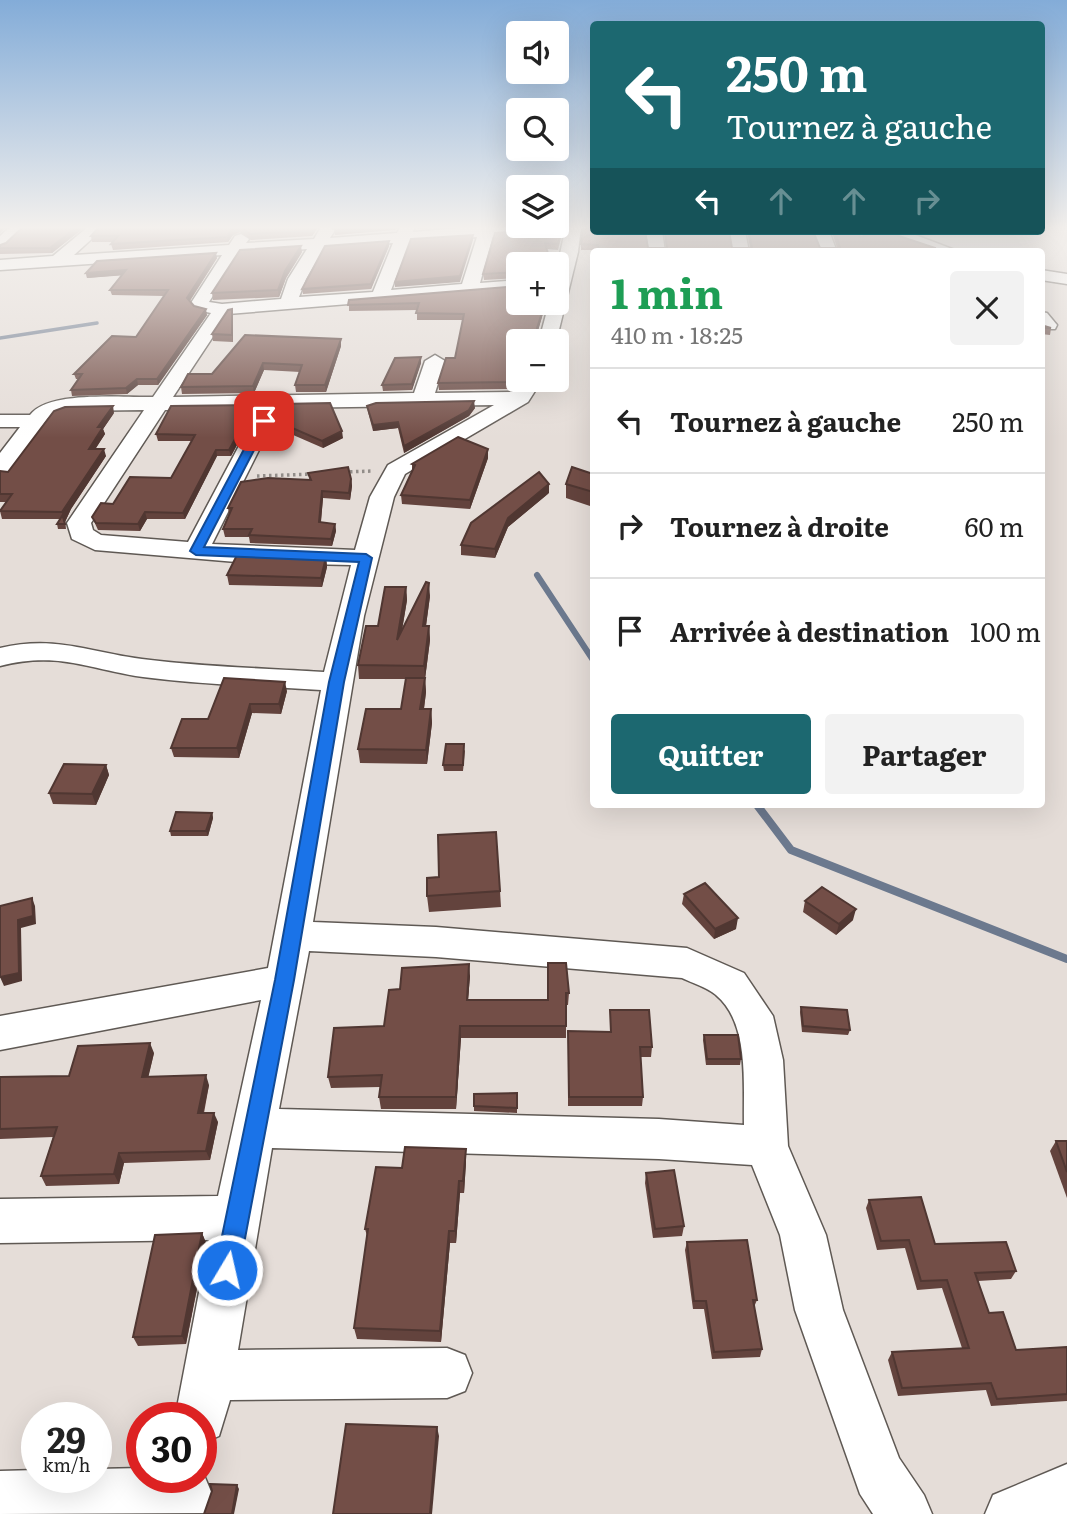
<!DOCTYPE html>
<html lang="fr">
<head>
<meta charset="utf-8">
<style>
	:root { --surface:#fff; --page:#f2f2f2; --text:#222; --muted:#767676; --line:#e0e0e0; --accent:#1c6870 }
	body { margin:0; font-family:Literata,serif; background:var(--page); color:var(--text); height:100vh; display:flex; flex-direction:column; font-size:26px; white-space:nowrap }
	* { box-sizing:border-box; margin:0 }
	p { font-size:23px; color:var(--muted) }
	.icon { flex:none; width:38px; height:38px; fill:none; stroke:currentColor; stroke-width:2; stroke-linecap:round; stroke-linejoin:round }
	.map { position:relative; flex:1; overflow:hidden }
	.drawer { position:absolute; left:590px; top:248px; width:455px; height:560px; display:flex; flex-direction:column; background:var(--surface); border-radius:7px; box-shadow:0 7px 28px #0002 }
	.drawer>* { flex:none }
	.guide { position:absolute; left:590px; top:21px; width:455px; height:214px; border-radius:7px; box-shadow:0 7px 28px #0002; background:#1c6870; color:#fff; overflow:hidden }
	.tools { position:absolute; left:506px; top:21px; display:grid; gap:14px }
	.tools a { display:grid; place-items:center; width:63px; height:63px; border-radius:7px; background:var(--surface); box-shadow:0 7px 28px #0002; font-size:35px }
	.speed { position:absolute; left:21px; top:1402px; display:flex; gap:14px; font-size:35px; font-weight:700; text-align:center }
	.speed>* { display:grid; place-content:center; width:91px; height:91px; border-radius:50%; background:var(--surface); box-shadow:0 7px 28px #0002; line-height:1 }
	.speed small { font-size:18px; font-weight:400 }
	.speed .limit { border:10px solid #d22; background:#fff; color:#111 }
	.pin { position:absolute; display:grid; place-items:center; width:60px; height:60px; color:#fff; margin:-30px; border-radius:14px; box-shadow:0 4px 10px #0006 }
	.me { position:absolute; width:77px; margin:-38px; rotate:9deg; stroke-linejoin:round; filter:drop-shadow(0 0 5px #0008) }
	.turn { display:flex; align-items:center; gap:24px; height:147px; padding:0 21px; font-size:32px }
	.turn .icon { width:91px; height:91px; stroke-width:2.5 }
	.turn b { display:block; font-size:49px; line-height:60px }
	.lanes { display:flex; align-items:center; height:66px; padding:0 21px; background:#0003; justify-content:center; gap:35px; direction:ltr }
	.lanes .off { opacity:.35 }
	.round { display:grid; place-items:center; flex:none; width:74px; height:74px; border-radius:7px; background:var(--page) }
	.overview { display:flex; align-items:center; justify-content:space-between; height:119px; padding:0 21px }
	h1 { font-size:42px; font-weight:700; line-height:52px; color:#1e9e55 }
	.cta { display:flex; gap:14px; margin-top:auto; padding:14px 21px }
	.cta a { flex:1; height:80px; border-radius:7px; background:var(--accent); color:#fff; font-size:28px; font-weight:700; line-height:80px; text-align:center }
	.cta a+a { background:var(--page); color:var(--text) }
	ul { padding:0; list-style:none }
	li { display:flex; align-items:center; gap:21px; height:105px; padding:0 21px; border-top:2px solid var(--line) }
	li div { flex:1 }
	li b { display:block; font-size:26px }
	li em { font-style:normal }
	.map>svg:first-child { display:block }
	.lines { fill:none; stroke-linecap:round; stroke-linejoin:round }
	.stream-far2 { stroke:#6c798e; stroke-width:3.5 }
	.stream-far1 { stroke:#6c798e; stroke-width:6 }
	.stream { stroke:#6c798e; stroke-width:8 }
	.minor-casing { stroke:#5f5954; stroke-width:3 }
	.path { stroke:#928d89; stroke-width:3.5; stroke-dasharray:2.5 3.5; stroke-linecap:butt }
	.minor { fill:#fff; fill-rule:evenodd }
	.wall { fill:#63433d }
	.shaded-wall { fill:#503732 }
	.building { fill:#734e47; stroke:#503732; stroke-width:2 }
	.route { fill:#1a73e8; stroke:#114b97; stroke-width:2 }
</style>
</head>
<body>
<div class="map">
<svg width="1067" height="1514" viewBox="0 0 1067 1514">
	<rect width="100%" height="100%" fill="#e5ddd8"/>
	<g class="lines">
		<path class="stream-far2" d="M0 338 97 323"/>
		<path class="stream-far1" d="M537 575 593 660"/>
		<path class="stream" d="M757 805 791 850 1067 959"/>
		<defs>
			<g id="minor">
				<path d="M11 226H28L6 247 0 249V236Z"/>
				<path d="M89 226H106L74 255 229 245 235 236 241 234 249 239 246 243 314 239 321 227 326 226 335 230 330 238 397 233 401 226H415L413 232 481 226H581L578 252 556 342 539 341 549 303H556V272L565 231 493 236 480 283 518 280V290L228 314 173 397 414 393 425 361 435 355 445 361 435 393 514 392 522 380H542L528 402 405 474 394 497 364 616 313 922 436 927 687 948 744 973 773 1016 783 1060 788 1146 826 1235 843 1310 899 1458 924 1495 932 1514H873L860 1494 795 1310 780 1235 752 1165 659 1159 272 1148 238 1350 447 1348 465 1355 472 1373 465 1391 447 1398 230 1400 219 1436 201 1444V1418H175L209 1240 0 1243V1199L218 1196 261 1000 0 1050V1016L268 968 321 690C262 686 202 685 143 677 88 669 58 651 0 666V648C55 635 89 652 142 659 203 667 264 668 324 672L351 565 248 563 95 550 72 539 67 523 144 410 66 411 48 418 8 473 0 475V453L20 427H0V415H30C49 390 123 398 153 397L211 313 197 310 191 303 222 255 0 270V260L53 256ZM477 237 462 284 391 290 410 242ZM393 243 373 292 299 297 306 279 324 248ZM307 249 288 279 281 299 222 304 209 302 239 254ZM494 405 388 465 370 497 355 550 212 544 280 408ZM259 408 188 542 101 535 93 530 91 523 165 410ZM309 951 436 957 682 978C692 983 707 987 716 995 750 1023 743 1085 744 1125L659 1119 279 1109Z"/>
				<path d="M646 231H662L665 252H649Z"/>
				<path d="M729 231H745L749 252H733Z"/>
				<path d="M813 231H829L837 252H821Z"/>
				<path d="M881 231H905L960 252H936Z"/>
				<path d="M1041 270 1067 274V284L1041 280Z"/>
				<path d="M1041 312 1047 313 1057 325 1055 329H1041Z"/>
				<path d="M1067 1464V1514H985L993 1495Z"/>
				<path d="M142 1468V1477L204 1475 212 1494 204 1513 0 1514V1471L37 1470V1477H96V1469Z"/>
			</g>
		</defs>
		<use href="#minor" class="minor-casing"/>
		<g class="path">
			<path d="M344 472 374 471"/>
			<path d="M257 476 315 474"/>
		</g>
		<use href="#minor" class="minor"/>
	</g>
	<g class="wall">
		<path d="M24 226H86L52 253 0 254V245L6 243Z"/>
		<path d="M100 226H249L248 227 319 226 312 236 251 240 240 232 233 235 228 242 113 250 111 244 113 242H92L91 236Z"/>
		<path d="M593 226 648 248H666L664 231H729L732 248H750L747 231H813L820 248H837L833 235 834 231H858L860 237 934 252H598V250H581V244Z"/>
		<path d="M562 234 558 250 547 249 518 264V278L484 280 483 274Z"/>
		<path d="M389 246 371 289 303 294 302 289Z"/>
		<path d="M302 252 286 278 279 297 213 300 212 293Z"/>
		<path d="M217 258 190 301 194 306 207 315 158 385H138L127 394 72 396 71 390 78 379H76L74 374 136 337 165 296 112 295 110 290 121 275 87 278 86 273Z"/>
		<path d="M349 300 518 303H546L535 341H518V374H515L510 389 439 390 438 383 455 358 463 320H417V310L349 311Z"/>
		<path d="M232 309 233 316V342L213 341 212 334Z"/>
		<path d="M1041 325 1051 328 1050 335 1041 334Z"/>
		<path d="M341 339V346L326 392H296L295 385 300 372 264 370 254 393 182 394 181 387 212 374Z"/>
		<path d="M421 357V363L412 390 383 391 382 385Z"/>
		<path d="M367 406 475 408 469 416 404 453 398 428 373 431 368 412Z"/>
		<path d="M255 411 231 456H217L185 519H147L140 531 98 530 92 517 113 504 171 478 192 441H158L156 434Z"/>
		<path d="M114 413 103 429 105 434 95 449 106 456 71 509 65 522 66 529H58L57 524 60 519H2L0 511 7 502H0V471L8 472Z"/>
		<path d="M283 424 343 438 323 448 284 431Z"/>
		<path d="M488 458 470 509 402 504 401 495 412 472V464Z"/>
		<path d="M308 473 351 479 352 486 350 500 323 498 321 522 335 524 336 531 332 546 250 543 249 537H225L223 529 229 514 228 508 310 480Z"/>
		<path d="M593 474V507L566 498V484Z"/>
		<path d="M549 493 508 527 495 558 461 555V545Z"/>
		<path d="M326 557 327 567 322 587 229 585 227 575Z"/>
		<path d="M406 587 407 600 402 630 430 596 426 626H429L430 640 425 679 426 692 424 709H431L432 723 427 764 360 763 358 749 401 709 406 679H359L358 665Z"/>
		<path d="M287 691 281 714 252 713 239 758 174 757 171 748 208 719Z"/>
		<path d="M465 750 463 771H444L443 765Z"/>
		<path d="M106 765 109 775 96 805 53 804 49 793Z"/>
		<path d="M212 813 213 818 208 836H171L170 831Z"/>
		<path d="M500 891 501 907 429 912 427 896Z"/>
		<path d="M684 894 736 929 714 939 682 904Z"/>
		<path d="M805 901 853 920 836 935 803 912Z"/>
		<path d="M548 963 569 993 568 1005H566V1038H461L456 1109H381L379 1097 380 1087 331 1088 328 1077 384 1026 400 989 470 976 468 1000H548Z"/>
		<path d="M801 1007 850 1030 848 1035 802 1032 800 1012Z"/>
		<path d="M610 1010 652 1047 651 1057H640L643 1097 642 1106H568V1041L610 1032Z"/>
		<path d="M704 1035 741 1059 740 1065H706L703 1040Z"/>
		<path d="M154 1053 148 1077 209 1085 204 1113 218 1122 210 1160 124 1163 119 1184 46 1186 41 1176 53 1137 0 1139V1077L69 1076Z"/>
		<path d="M517 1093V1113L474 1111V1094Z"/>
		<path d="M1056 1141H1067V1198L1050 1151Z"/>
		<path d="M466 1162 464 1193H460L456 1243H450L441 1342 357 1339 354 1328 367 1236 365 1229 402 1168Z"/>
		<path d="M646 1173 684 1226 682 1236 653 1238 645 1183Z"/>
		<path d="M869 1200 935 1244 1016 1271 1011 1279 978 1281 989 1313 1016 1350 1067 1347V1401L991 1406 986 1390 898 1396 888 1360 892 1352 962 1348 942 1288 917 1290 905 1248 877 1250 866 1208Z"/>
		<path d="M202 1233 206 1243 186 1344 138 1346 133 1337Z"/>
		<path d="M687 1242 757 1300 754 1307 762 1349 760 1357 712 1359 704 1309H693L685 1250Z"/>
	</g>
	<g class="shaded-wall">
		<path d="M0 226H8L0 233Z"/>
		<path d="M78 226H86L52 253 50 248Z"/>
		<path d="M239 226 240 232 233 235 228 242 227 237 232 229Z"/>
		<path d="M315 226H319L312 236V231Z"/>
		<path d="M385 226H399L395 230 335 235 334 229Z"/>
		<path d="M417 226H456L417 229Z"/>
		<path d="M473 235V240L460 282 395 287V282Z"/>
		<path d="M389 241V246L371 289V284Z"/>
		<path d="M301 246 302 252 286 278 279 297 278 290 285 271Z"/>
		<path d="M216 253 217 258 188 303 187 298Z"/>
		<path d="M126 270 127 275 87 278 86 273Z"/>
		<path d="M545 303H546L535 341H533Z"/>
		<path d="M206 309 207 315 158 385 157 379Z"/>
		<path d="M232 309 233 316V342L232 335Z"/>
		<path d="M341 339V346L326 392 325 385Z"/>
		<path d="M421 357V363L412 390V384Z"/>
		<path d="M263 363 264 370 254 393 253 386Z"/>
		<path d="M515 367V374L510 389 509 382Z"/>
		<path d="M137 379 138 385 127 394 126 388Z"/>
		<path d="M474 401 475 408 469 416 404 453V446Z"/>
		<path d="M254 405 255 411 231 456 229 450Z"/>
		<path d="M113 406 114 413 103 429 105 434 91 456 89 449 98 427Z"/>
		<path d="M398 422V428L373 431V425Z"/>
		<path d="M342 431 343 438 323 448 322 441Z"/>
		<path d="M104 449 106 456 71 509 65 522 66 529 62 512Z"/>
		<path d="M488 449V458L470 509V500Z"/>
		<path d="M216 450 217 456 185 519 183 513Z"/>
		<path d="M351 479 352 486 350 500 349 493Z"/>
		<path d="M549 484V493L508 527 495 558V549L508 518Z"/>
		<path d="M322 491 323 498 320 530 319 522Z"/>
		<path d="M145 512 147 519 140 531 138 524Z"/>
		<path d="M335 524 336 531 332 546 331 539Z"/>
		<path d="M326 557 327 567 322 587 321 578Z"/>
		<path d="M429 583 430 596 424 640 423 626Z"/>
		<path d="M406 587 407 600 398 654 397 640Z"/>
		<path d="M429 626 430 640 425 679 424 666Z"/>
		<path d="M425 678 426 692 422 723 420 709Z"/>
		<path d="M285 682 287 691 281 714 279 704Z"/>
		<path d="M250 704 252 713 239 758 237 748Z"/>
		<path d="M431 709 432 723 427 764 426 750Z"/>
		<path d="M106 765 109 775 96 805 92 794Z"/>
		<path d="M212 813 213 818 208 836 206 831Z"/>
		<path d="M32 898 35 906 36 924 21 928 22 981 4 986 0 977 18 920Z"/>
		<path d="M856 909 853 920 836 935 839 924Z"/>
		<path d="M738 918 736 929 714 939 715 929Z"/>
		<path d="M469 964 470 976 467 1012V1000Z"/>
		<path d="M460 1026 461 1038 456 1109V1097Z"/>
		<path d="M150 1043 154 1053 146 1087 142 1077Z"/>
		<path d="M206 1075 209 1085 201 1123 198 1113Z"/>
		<path d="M214 1113 218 1122 210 1160 206 1151Z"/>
		<path d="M466 1149V1162L464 1193 463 1181Z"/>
		<path d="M119 1153 124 1163 119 1184 114 1174Z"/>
		<path d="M459 1181 460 1193 456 1243 455 1231Z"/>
		<path d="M449 1231 450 1243 441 1342 440 1331Z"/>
		<path d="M202 1233 206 1243 186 1344 182 1336Z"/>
		<path d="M437 1427 439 1436 432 1514H430Z"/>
		<path d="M237 1485 239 1489 234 1514H232Z"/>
	</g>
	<g class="building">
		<path d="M24 226H78L50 248H0V245L6 243Z"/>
		<path d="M100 226H245L244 227 315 226 312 231 250 234 239 226 232 229 227 237 111 244 118 236H91Z"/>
		<path d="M336 226H385L334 229Z"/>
		<path d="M583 226H593V231H645L648 248H667L665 231H729L732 248H752L749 231H813L820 248H840L835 231H858L860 237 884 231 935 248 934 252H599L598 245 581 244Z"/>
		<path d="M562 228 558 244 545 243 551 264H518V272L483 274 495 233Z"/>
		<path d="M473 235 460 276 395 282 411 239Z"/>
		<path d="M389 241 371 284 302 289 325 246Z"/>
		<path d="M301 246 285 271 278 290 212 293 240 250Z"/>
		<path d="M216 253 187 298 194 306 206 309 157 379H137L126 388 71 390 82 374H74L112 336 136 337 168 290H110L126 270 86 273 97 261Z"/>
		<path d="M518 286V303H545L533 341H518V368L515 367 509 382 438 383 446 358H455L464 314 416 313 419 303 348 305 349 300Z"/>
		<path d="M232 309V335L212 334 228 310Z"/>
		<path d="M1041 325 1051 328H1041Z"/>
		<path d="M245 335 341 339 325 385H295L302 365 263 363 253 386 181 387 188 374H212Z"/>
		<path d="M421 357 412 384 382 385 395 358Z"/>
		<path d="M474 401 469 410 404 446 398 422 373 425 367 406 376 403Z"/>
		<path d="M330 403 342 431 322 441 283 424 281 404Z"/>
		<path d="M254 405 229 450H216L183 513 145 512 138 524 96 523 92 517 101 503 113 504 130 477 171 478 195 435 156 434 171 406Z"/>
		<path d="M113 406 98 427H103L89 449H104L62 512 0 511 12 494H0V471L8 472 54 411 65 407Z"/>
		<path d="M458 437 488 449 470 500 401 495 415 465 412 464Z"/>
		<path d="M348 467 351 479 349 493 322 491 319 522 335 524 331 539 249 535 252 529H223L232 508H228L241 482 268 478 311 480 308 473Z"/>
		<path d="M572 467 593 474V492L566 484Z"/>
		<path d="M539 472 549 484 508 518 495 549 461 545 471 523Z"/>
		<path d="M69 505 63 517 65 524H57Z"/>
		<path d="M237 555 326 557 321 578 227 575Z"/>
		<path d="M426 582 429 583 423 626H429L424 666 358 665 366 626H378L385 587H406L397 640Z"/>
		<path d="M224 678 285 682 279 704H250L237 748H171L182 719H208Z"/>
		<path d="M406 678H425L420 709H431L426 750 358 749 366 709H401Z"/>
		<path d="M446 744H464L463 765H443Z"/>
		<path d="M64 764 106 765 92 794 49 793Z"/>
		<path d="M176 812 212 813 206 831H170Z"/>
		<path d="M496 832 500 891 427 896V878L439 877 438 835Z"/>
		<path d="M705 883 738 918 715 929 684 894Z"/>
		<path d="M822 887 856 909 839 924 805 901Z"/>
		<path d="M32 898 33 916 18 920 19 973 0 977V906Z"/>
		<path d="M548 963H566L569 993H566V1026H460L456 1097H379L382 1075 328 1077 334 1028 384 1026 389 990 400 989 402 968 469 964 467 1000H548Z"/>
		<path d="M801 1007 847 1010 850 1030 803 1026Z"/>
		<path d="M610 1010H649L652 1047H640L643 1097H569L568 1031 611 1032Z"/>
		<path d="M704 1035H738L741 1059H707Z"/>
		<path d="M150 1043 142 1077 206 1075 198 1113H214L206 1151 119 1153 114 1174 41 1176 57 1127 0 1129V1077L69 1076 78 1046Z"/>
		<path d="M517 1093V1108L474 1106V1094Z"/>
		<path d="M1056 1141H1067V1172Z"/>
		<path d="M405 1147 466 1149 463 1181H459L455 1231H449L440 1331 354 1328 368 1229H365L376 1167 402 1168Z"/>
		<path d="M674 1170 684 1226 655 1229 646 1173Z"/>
		<path d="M921 1197 935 1244 1006 1242 1016 1271 975 1273 989 1313 1003 1312 1016 1350 1067 1347V1394L997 1399 991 1383 902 1388 892 1352 969 1348 947 1280 921 1281 909 1240 881 1241 869 1200Z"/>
		<path d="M202 1233 182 1336 133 1337 155 1235Z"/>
		<path d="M747 1240 757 1300H753L762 1349 714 1352 706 1301H694L687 1242Z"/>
		<path d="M346 1424 437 1427 430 1514H333Z"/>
		<path d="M210 1484 237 1485 232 1514H204L212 1491Z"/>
	</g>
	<linearGradient id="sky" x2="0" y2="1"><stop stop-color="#83acd8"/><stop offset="0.52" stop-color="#f3f0ed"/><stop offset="1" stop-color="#f3f0ed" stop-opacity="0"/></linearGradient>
	<rect width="1067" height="438" fill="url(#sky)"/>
	<path class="route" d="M264 417 269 421 204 547 366 554 372 558 344 682 294 980 239 1270 236 1279 227 1282 219 1279 215 1270 275 980 329 682 359 562 196 555 190 551 259 421Z"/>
</svg>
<div class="tools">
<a><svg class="icon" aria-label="sound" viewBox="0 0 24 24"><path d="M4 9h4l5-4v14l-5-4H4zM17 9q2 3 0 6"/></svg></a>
<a><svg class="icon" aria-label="search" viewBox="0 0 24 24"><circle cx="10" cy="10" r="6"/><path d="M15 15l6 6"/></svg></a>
<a><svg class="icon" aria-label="layers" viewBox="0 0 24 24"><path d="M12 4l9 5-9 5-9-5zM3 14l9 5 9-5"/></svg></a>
<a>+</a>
<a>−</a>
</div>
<div class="speed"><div>29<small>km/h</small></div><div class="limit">30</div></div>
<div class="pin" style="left:264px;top:421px;background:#d93025"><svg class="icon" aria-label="arrive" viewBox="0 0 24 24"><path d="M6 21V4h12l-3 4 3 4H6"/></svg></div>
<svg class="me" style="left:227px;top:1270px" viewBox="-20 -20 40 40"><circle r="17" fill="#1a73e8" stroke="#fff" stroke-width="3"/><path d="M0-11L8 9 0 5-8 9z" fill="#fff"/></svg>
<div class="guide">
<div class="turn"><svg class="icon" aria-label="left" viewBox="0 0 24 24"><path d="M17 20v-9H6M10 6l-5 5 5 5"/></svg><div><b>250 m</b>Tournez à gauche</div></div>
<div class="lanes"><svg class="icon" aria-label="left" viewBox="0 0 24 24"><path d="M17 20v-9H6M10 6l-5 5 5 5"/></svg><svg class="icon off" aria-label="ahead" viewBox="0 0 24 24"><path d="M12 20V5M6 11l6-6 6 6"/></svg><svg class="icon off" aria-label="ahead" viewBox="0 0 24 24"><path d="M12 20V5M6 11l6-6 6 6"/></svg><svg class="icon off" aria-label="right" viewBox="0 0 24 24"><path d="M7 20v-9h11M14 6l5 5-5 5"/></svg></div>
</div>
<section class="drawer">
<div class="overview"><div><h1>1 min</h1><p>410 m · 18:25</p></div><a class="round"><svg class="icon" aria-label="close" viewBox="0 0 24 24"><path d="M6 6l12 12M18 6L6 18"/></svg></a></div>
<ul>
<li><svg class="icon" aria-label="left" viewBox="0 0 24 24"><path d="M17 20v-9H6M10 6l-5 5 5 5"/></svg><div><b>Tournez à gauche</b></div><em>250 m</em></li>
<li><svg class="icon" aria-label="right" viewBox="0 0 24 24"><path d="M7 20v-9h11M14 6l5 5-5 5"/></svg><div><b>Tournez à droite</b></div><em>60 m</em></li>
<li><svg class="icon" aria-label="arrive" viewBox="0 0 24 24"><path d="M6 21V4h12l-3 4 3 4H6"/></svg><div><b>Arrivée à destination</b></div><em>100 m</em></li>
</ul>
<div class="cta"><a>Quitter</a><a>Partager</a></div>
</section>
</div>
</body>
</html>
